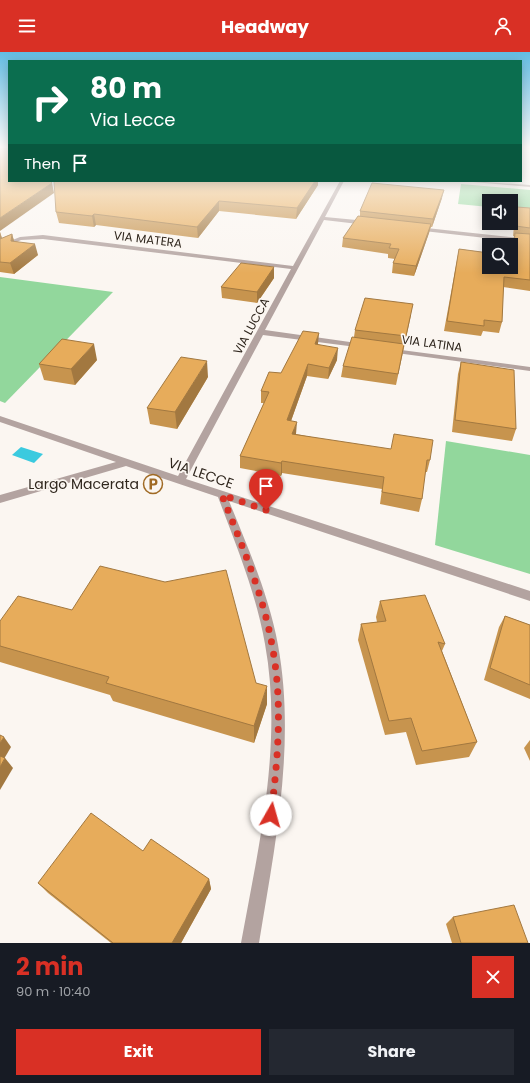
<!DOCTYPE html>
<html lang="en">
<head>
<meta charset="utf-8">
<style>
	:root { --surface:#171b24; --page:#242831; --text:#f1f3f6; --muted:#9ea1a6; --accent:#d93025 }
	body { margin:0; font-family:Poppins,sans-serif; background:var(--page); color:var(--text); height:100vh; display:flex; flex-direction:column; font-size:15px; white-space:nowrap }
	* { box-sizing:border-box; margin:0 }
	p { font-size:13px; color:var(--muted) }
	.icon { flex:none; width:22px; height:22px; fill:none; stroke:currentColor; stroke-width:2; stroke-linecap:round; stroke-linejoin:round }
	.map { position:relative; height:891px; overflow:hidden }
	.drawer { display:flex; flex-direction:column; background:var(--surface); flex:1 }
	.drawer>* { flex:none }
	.top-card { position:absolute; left:8px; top:8px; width:514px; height:122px; border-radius:0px; box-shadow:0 2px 10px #0003; background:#0b6e4f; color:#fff; overflow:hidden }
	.fabs { position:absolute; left:482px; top:142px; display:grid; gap:8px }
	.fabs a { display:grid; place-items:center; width:36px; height:36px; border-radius:0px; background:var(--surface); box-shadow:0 2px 10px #0003; font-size:20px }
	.pin { position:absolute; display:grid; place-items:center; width:34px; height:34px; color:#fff; margin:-41px -17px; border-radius:50% 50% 50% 0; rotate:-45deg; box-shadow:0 0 4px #0007 }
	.pin .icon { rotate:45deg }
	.me { position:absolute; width:44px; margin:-22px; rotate:7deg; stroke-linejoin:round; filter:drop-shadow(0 0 3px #0008) }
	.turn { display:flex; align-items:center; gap:14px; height:84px; padding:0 16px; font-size:18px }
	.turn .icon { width:52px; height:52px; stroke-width:2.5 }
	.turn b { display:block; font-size:28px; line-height:34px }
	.then { display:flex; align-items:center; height:38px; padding:0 16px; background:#0003; gap:8px; font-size:15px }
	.round { display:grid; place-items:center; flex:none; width:42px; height:42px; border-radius:0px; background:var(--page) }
	.overview { display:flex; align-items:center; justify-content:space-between; height:68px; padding:0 16px }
	h1 { font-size:24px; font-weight:700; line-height:30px; color:var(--accent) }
	.cta { display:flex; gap:8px; margin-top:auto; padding:8px 16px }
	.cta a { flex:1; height:46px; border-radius:0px; background:var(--accent); color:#fff; font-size:16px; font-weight:700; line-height:46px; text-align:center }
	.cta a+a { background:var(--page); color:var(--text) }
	header { display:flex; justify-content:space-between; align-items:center; height:52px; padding:0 16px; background:var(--accent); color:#fff; font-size:18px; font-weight:700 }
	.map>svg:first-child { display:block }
	.green { fill:#92d79c }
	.water { fill:#3bcadf }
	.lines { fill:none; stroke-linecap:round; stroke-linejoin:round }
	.minor { fill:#b3a3a0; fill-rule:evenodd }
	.wall { fill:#c7944e }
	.shaded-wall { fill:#a27840 }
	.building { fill:#e7ac5b; stroke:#a27840 }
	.route { stroke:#d93025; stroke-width:7; stroke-dasharray:0 12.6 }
	.labels { text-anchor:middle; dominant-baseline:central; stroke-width:3.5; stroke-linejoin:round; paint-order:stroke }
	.far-street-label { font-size:12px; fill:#30271e; stroke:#fbf6f1 }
	.street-label { font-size:14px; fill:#30271e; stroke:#fbf6f1 }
	.poi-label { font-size:14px; fill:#30271e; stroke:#fbf6f1; text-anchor:end }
</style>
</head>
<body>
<header><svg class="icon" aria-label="menu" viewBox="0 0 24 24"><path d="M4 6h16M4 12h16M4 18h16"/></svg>Headway<svg class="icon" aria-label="person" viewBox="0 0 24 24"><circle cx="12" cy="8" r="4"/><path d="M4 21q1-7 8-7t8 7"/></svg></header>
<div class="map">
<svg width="530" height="891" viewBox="0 0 530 891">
	<rect width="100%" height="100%" fill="#fbf6f1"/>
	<g class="green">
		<path d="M461 132 530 138V159L511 157V149H489V155L458 152Z"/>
		<path d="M0 225 113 240 5 351 0 349Z"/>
		<path d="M446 389 530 403V522L435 493Z"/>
	</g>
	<path class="water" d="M21 395 43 402 34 411 12 403Z"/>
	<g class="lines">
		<g class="minor">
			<path d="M340 129H344L325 165 367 169 370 171 367 173 324 168 265 278 364 292 368 294 364 296 263 283 186 427 530 539V549L229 449C248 496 269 543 278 593 296 692 275 793 259 891H241C259 793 283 691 265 592 256 541 236 493 218 445L126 414 0 451V443L116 410 0 370V364L178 424 291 217 43 187 21 188 0 198V193L20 185 43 183 293 214Z"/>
			<path d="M471 129 530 133V135L473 130Z"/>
			<path d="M417 175 530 187V191L415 178 414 177Z"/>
			<path d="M386 296 530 315V319L389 300 385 298Z"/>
		</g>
	</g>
	<g class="wall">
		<path d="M318 133 296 167 219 159 198 186 96 173 94 175 59 171 56 160Z"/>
		<path d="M442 146 432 175H431L429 181 414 224 392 221 393 211 395 207 388 206V202L342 195 343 186 360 164V159Z"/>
		<path d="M517 155 530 156V239L503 235 502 270 499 281 483 279 481 284 444 279 459 197 511 204 512 191 514 184H513L515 164Z"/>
		<path d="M0 180 2 186 12 182 14 189 38 203 14 222 0 220Z"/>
		<path d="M274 215V226L257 251 222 246 221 235Z"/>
		<path d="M411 263 396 333 341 325 343 314 354 285 355 278Z"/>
		<path d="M318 292V293L337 308 328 327 307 324 291 369 296 382 430 408 427 420H425L422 447 419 460 380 452 382 437 282 421 281 424 240 416V404L264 351H261V339L281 321Z"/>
		<path d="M97 308 75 333 44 328 39 312Z"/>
		<path d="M461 310 516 377 512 389 452 380 458 322Z"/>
		<path d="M208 325 177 377 150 372 147 356Z"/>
		<path d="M380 549 445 592 442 599 477 690 469 705 416 713 406 680 385 683 358 588 361 572 377 570 376 565Z"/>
		<path d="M505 564 530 573V647L484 628 499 575Z"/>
		<path d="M0 569 256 631 267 652 254 691 113 649 110 643 0 610Z"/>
		<path d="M530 688V709L524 696Z"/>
		<path d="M143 799 209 827 211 837 181 891H111L48 841 38 831Z"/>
		<path d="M453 865 528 891H452L446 872Z"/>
	</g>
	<g class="shaded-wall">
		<path d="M315 129H318V133L296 167 297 156Z"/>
		<path d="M52 131 54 141 0 179V166Z"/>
		<path d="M444 138 442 146 432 175 433 167Z"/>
		<path d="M219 149V159L198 186 197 175Z"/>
		<path d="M94 162 96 173 94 175 92 164Z"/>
		<path d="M431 172 429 181 414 224 416 214Z"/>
		<path d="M0 180 3 190 0 192Z"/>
		<path d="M12 182 15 192 11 189Z"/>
		<path d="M35 192 38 203 14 222 10 211Z"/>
		<path d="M274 215V226L257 251V240Z"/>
		<path d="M319 281 318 292 314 304 315 292Z"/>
		<path d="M94 292 97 308 75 333 71 317Z"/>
		<path d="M338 296 337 308 328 327 329 316Z"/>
		<path d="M207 309 208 325 177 377 175 360Z"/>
		<path d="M308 312 307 324 287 380V368Z"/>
		<path d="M297 370 296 382 292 394V382Z"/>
		<path d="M282 409V421L281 424V411Z"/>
		<path d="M267 634V652L254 691V674Z"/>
		<path d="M4 685 11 695 1 712 0 711V691Z"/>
		<path d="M5 706 13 716 0 738V715Z"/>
		<path d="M209 827 211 837 181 891H172Z"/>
	</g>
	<g class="building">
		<path d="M0 96H9V129H50L52 131 0 166Z"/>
		<path d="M54 129H315L297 156 219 149 197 175 94 162 92 164 56 160Z"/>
		<path d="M372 131 444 138 433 167 360 159Z"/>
		<path d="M517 155 530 156V176L516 174Z"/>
		<path d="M358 164 431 172 416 214 393 211 399 197 389 196 391 192 343 186Z"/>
		<path d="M515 181 530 182V228L504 225 502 270 484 268V274L447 269 459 197 489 201V215H511V204H513Z"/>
		<path d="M12 182 11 189 35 192 10 211 0 210V187Z"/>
		<path d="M241 211 274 215 257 240 221 235Z"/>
		<path d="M365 246 413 252 406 284 355 278Z"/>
		<path d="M303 279 319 281 315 292 338 296 329 316 308 312 287 368 297 370 292 382 391 397 394 382 433 388 430 408H427L422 447 382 440 384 425 282 409 281 411 240 404 269 340 261 339 269 320 281 321Z"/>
		<path d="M352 285 404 292 398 322 343 314Z"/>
		<path d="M62 287 94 292 71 317 39 312Z"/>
		<path d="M181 305 207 309 175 360 147 356Z"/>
		<path d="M461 310 514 318 516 377 455 368Z"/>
		<path d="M100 514 165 530 226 518 256 631 267 634 254 674 106 631 109 625 0 594V569L18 544 72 558Z"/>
		<path d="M425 543 445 592 438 590 477 690 422 699 411 666 389 669 361 572 386 569 380 549Z"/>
		<path d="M505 564 530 573V633L490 616Z"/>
		<path d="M0 683 4 685 0 691Z"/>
		<path d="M0 704 5 706 0 715Z"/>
		<path d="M91 761 143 799 151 787 209 827 172 891H113L38 831Z"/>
		<path d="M514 853 528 891H461L453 865Z"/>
	</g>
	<linearGradient id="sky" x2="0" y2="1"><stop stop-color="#63bde4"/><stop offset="0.43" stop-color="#fdfbf9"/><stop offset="1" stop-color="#fdfbf9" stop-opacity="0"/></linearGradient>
	<rect width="530" height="221" fill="url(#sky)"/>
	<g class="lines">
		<path class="route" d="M266 458 222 443C241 492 263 541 272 593 283 650 278 706 271 763"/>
	</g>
	<defs>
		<symbol id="parking-ring" viewBox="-11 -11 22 22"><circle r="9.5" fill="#fbf6f1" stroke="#a06a24" stroke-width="1.5"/><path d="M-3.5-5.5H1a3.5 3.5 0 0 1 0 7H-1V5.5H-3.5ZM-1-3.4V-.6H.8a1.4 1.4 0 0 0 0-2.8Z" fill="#a06a24"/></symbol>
	</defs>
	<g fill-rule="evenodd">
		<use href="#parking-ring" x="142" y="421" width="22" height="22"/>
	</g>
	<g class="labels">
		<g class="far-street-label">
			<text transform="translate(148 187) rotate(7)">VIA MATERA</text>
			<text transform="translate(251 274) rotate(-62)">VIA LUCCA</text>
			<text transform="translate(432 291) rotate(8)">VIA LATINA</text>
		</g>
		<g class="street-label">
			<text transform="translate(201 421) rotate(19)">VIA LECCE</text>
		</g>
		<g class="poi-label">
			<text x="139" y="432">Largo Macerata</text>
		</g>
	</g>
</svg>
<div class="fabs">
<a><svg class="icon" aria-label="sound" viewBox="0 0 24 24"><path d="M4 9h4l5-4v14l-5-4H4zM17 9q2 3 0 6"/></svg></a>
<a><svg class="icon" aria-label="search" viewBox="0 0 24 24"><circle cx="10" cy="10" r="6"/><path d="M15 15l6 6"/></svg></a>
</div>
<div class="pin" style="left:266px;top:458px;background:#d93025"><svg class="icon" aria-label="arrive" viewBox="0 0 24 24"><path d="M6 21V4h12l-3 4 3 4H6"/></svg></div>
<svg class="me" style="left:271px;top:763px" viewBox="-20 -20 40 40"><circle r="19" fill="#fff"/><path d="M0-13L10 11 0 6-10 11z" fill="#d93025"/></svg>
<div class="top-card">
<div class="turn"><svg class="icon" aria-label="right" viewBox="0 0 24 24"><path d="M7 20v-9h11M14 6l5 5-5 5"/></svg><div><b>80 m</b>Via Lecce</div></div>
<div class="then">Then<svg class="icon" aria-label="arrive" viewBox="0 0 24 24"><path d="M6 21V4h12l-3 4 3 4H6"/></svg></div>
</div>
</div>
<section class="drawer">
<div class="overview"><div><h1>2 min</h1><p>90 m · 10:40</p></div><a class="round" style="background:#d93025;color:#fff"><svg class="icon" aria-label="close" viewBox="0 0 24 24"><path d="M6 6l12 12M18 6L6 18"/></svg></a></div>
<div class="cta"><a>Exit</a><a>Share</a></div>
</section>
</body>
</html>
